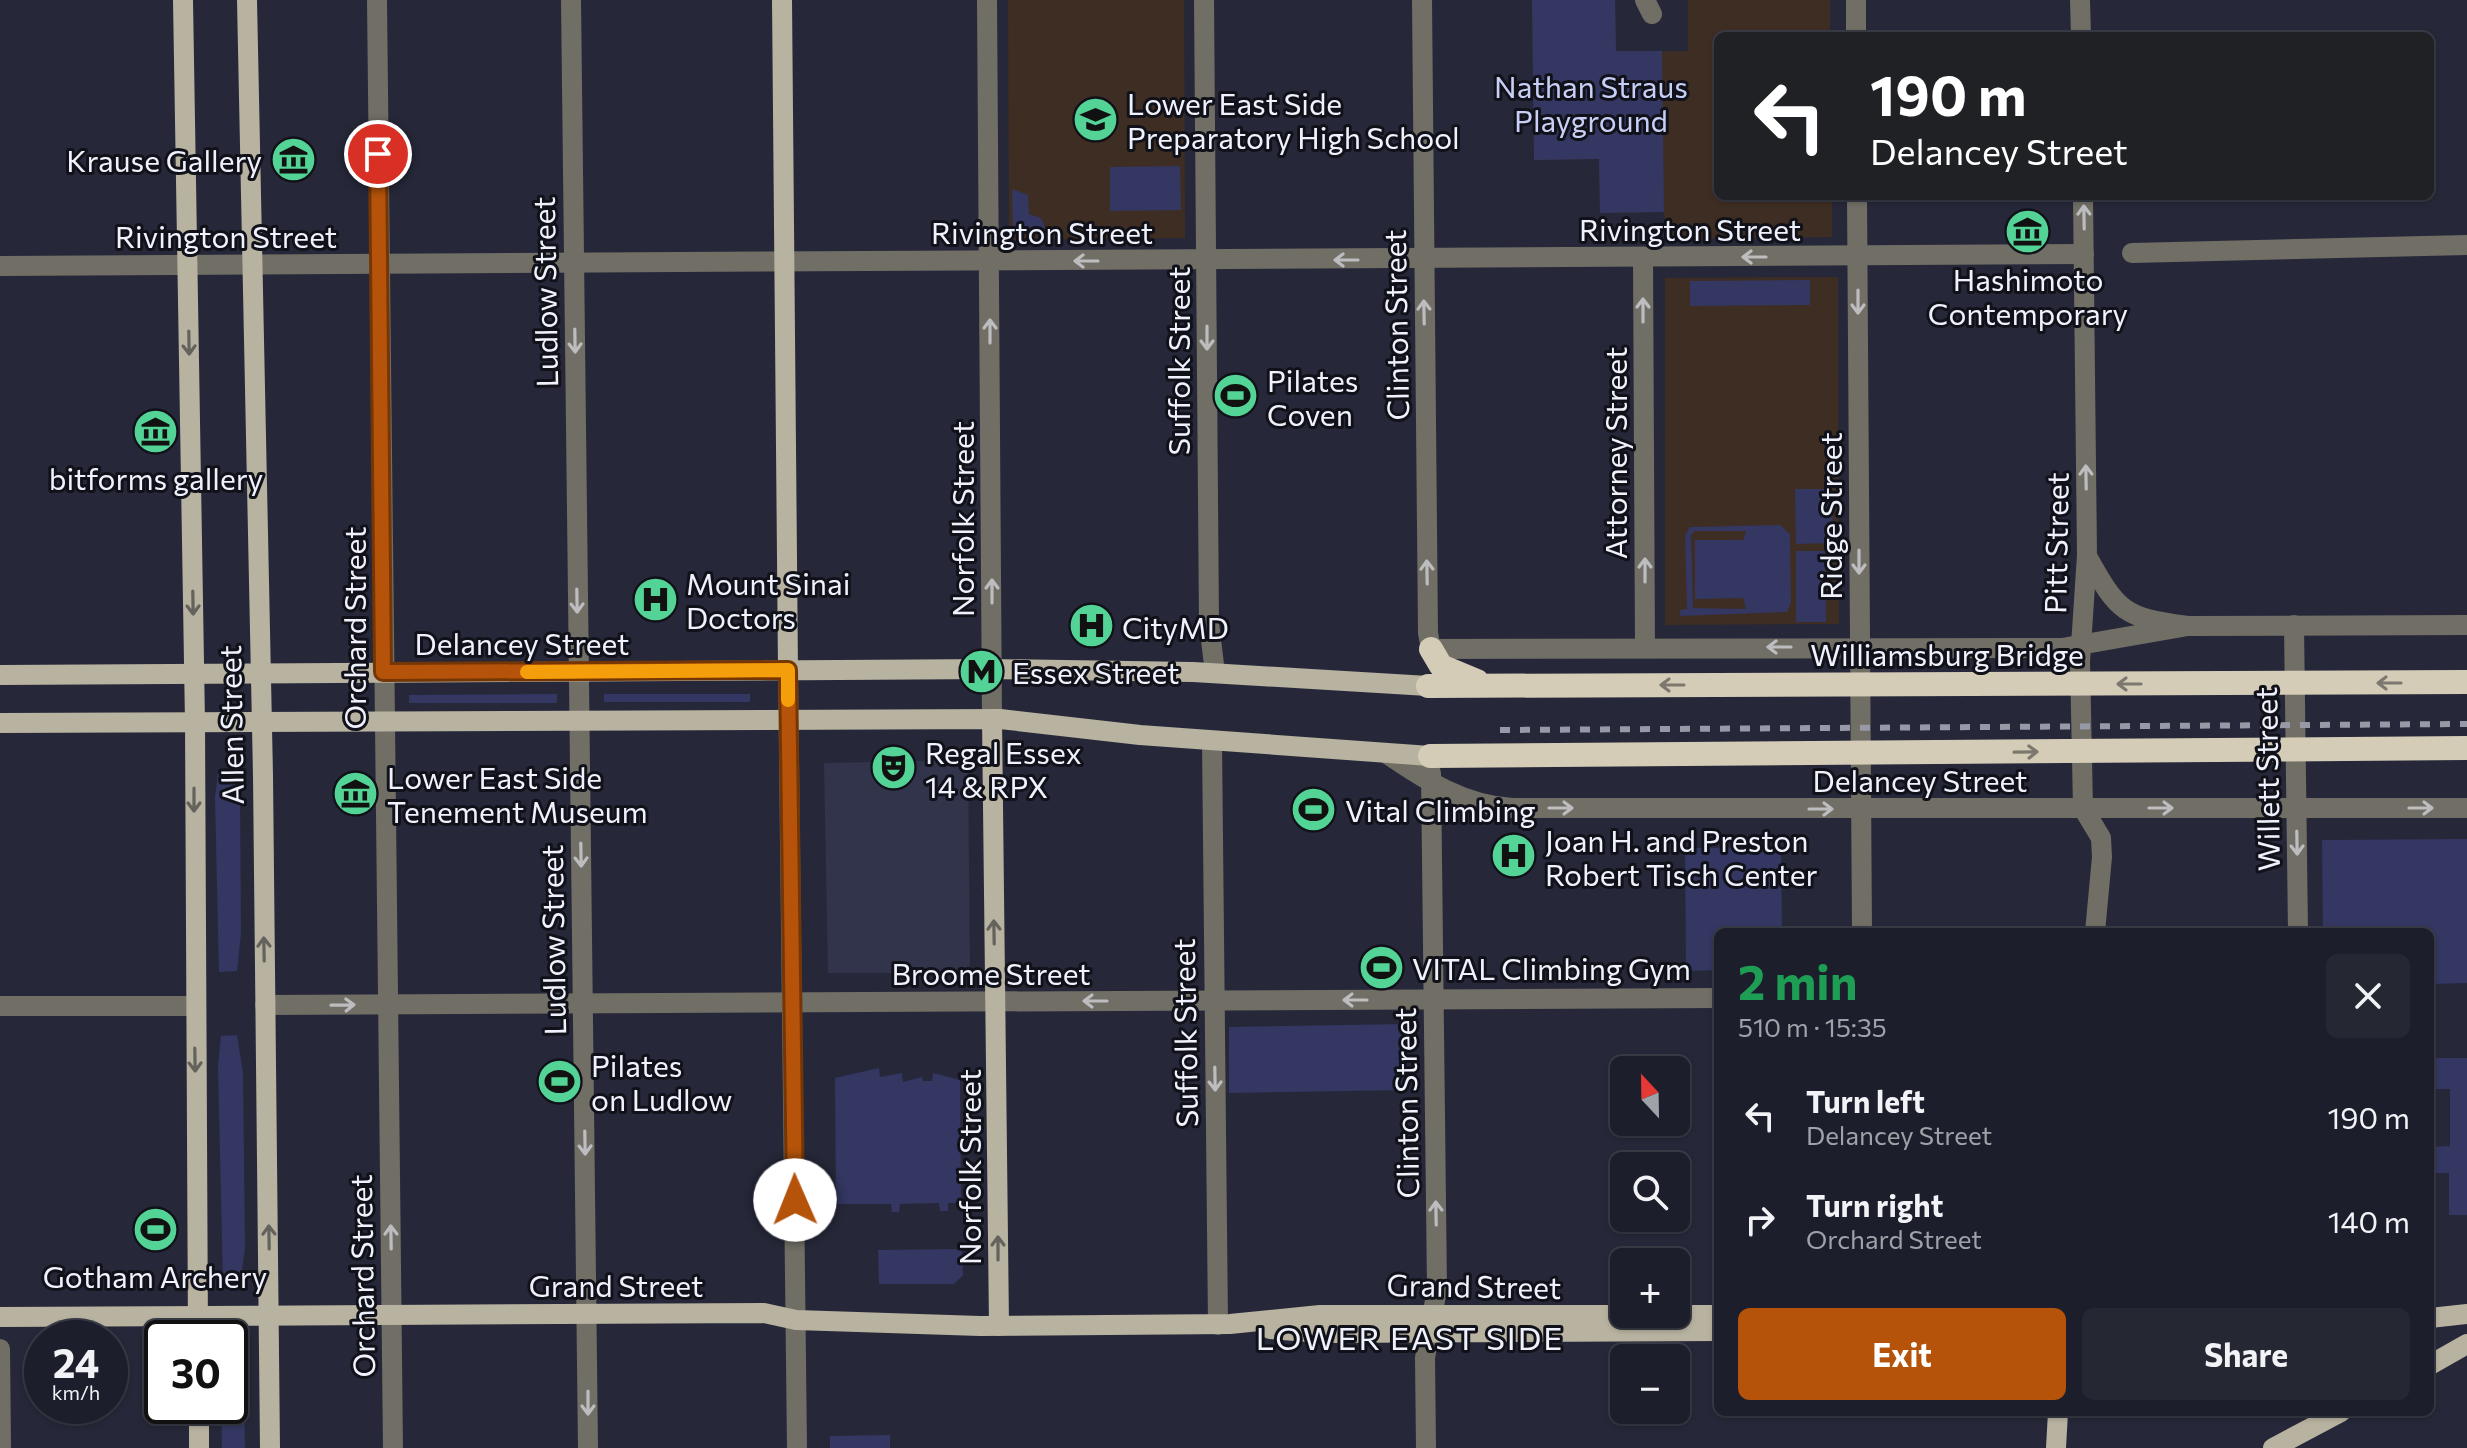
<!DOCTYPE html>
<html lang="en">
<head>
<meta charset="utf-8">
<style>
	:root { --surface:#1c1e2b; --page:#252733; --text:#f1f3f6; --muted:#a0a2a9; --line:#3a3c47; --accent:#b45309 }
	body { margin:0; font-family:Commissioner,sans-serif; background:var(--page); color:var(--text); height:100vh; display:flex; flex-direction:column; font-size:30px; white-space:nowrap }
	* { box-sizing:border-box; margin:0 }
	p { font-size:26px; color:var(--muted) }
	.icon { flex:none; width:44px; height:44px; fill:none; stroke:currentColor; stroke-width:2; stroke-linecap:round; stroke-linejoin:round }
	.map { position:relative; flex:1; overflow:hidden }
	.sheet { position:absolute; left:1714px; top:928px; width:720px; height:488px; display:flex; flex-direction:column; background:var(--surface); border-radius:12px; box-shadow:0 2px 6px #0004,0 0 0 2px var(--line) }
	.sheet>* { flex:none }
	.guide { position:absolute; left:1714px; top:32px; width:720px; height:168px; border-radius:12px; box-shadow:0 2px 6px #0004,0 0 0 2px var(--line); background:#202124; color:#fff; overflow:hidden }
	.needle { width:52px; rotate:338deg }
	.buttons { position:absolute; left:1610px; top:1056px; display:grid; gap:16px }
	.buttons a { display:grid; place-items:center; width:80px; height:80px; border-radius:12px; background:var(--surface); box-shadow:0 2px 6px #0004,0 0 0 2px var(--line); font-size:40px }
	.speed { position:absolute; left:24px; top:1320px; display:flex; gap:16px; font-size:40px; font-weight:700; text-align:center }
	.speed>* { display:grid; place-content:center; width:104px; height:104px; border-radius:50%; background:var(--surface); box-shadow:0 2px 6px #0004,0 0 0 2px var(--line); line-height:1 }
	.speed small { font-size:20px; font-weight:400 }
	.speed .limit { border:4px solid #111; border-radius:12px; background:#fff; color:#111 }
	.pin { position:absolute; display:grid; place-items:center; width:68px; height:68px; color:#fff; margin:-34px; border:4px solid #fff; border-radius:50%; box-shadow:0 2px 8px #0007 }
	.me { position:absolute; width:88px; margin:-44px; rotate:359deg; stroke-linejoin:round; filter:drop-shadow(0 0 6px #0008) }
	.turn { display:flex; align-items:center; gap:28px; height:168px; padding:0 24px; font-size:36px }
	.turn .icon { width:104px; height:104px; stroke-width:2.5 }
	.turn b { display:block; font-size:56px; line-height:68px }
	.round { display:grid; place-items:center; flex:none; width:84px; height:84px; border-radius:12px; background:var(--page) }
	.headline { display:flex; align-items:center; justify-content:space-between; height:136px; padding:0 24px }
	h1 { font-size:48px; font-weight:700; line-height:60px; color:#1e9e55 }
	.cta { display:flex; gap:16px; margin-top:auto; padding:16px 24px }
	.cta a { flex:1; height:92px; border-radius:12px; background:var(--accent); color:#fff; font-size:32px; font-weight:700; line-height:92px; text-align:center }
	.cta a+a { background:var(--page); color:var(--text) }
	ul { padding:0; list-style:none }
	li { display:flex; align-items:center; gap:24px; height:104px; padding:0 24px }
	li div { flex:1 }
	li b { display:block; font-size:30px }
	li em { font-style:normal }
	.map>svg:first-child { display:block }
	.built { fill:#31344a }
	.education { fill:#3e2d23 }
	.green { fill:#333761; fill-rule:evenodd }
	.lines { fill:none; stroke-linecap:round; stroke-linejoin:round }
	.minor { stroke:#716e65; stroke-width:20 }
	.major { stroke:#b8b2a0; stroke-width:20 }
	.highway { stroke:#d4ccb7; stroke-width:24 }
	.rail { stroke:#9799a7; stroke-width:6; stroke-dasharray:10 10; stroke-linecap:butt }
	.oneway { stroke:#bdbdc0 }
	.oneway2 { stroke:#64625c }
	.oneway3 { stroke:#7c7870 }
	.route-casing { stroke:#753606; stroke-width:20 }
	.route { stroke:#b45309; stroke-width:14 }
	.slow { stroke:#f59e0b; stroke-width:14 }
	.labels { text-anchor:middle; dominant-baseline:central; stroke-width:6; stroke-linejoin:round; paint-order:stroke }
	.park-label { font-size:30px; fill:#c8cff6; stroke:#111219 }
	.poi-label { font-size:30px; fill:#eff1fd; stroke:#111219; text-anchor:start }
	.street-label { font-size:30px; fill:#eff1fd; stroke:#111219 }
	.neighbourhood-label { font-size:32px; letter-spacing:2px; fill:#eff1fd; stroke:#111219 }
</style>
</head>
<body>
<div class="map">
<svg width="2467" height="1448" viewBox="0 0 2467 1448">
	<rect width="100%" height="100%" fill="#262839"/>
	<path class="built" d="M968 760 970 973H828L824 763Z"/>
	<g class="education">
		<path d="M1008 0H1184L1185 238 1009 240Z"/>
		<path d="M1532 0H1615L1616 52 1688 51V0H1830V36H1718V196H1832V237L1664 239V212L1600 213 1599 159 1534 160Z"/>
		<path d="M1838 277 1839 624 1665 625V278Z"/>
	</g>
	<g class="green">
		<path d="M1532 0H1615L1616 51H1662L1664 212 1600 213 1599 159 1534 160Z"/>
		<path d="M1180 166 1181 210 1110 211V167Z"/>
		<path d="M1012 189 1028 195 1029 214 1041 218 1047 233 1013 234Z"/>
		<path d="M1810 280V305L1690 306V281Z"/>
		<path d="M1795 489H1832L1833 543 1796 544Z"/>
		<path d="M1780 525 1790 534 1791 603 1787 612 1680 616V610L1687 609 1685 535 1690 527ZM1695 531H1746L1743 540H1695V599L1743 598 1746 609 1693 608 1691 535Z"/>
		<path d="M1796 551H1825L1826 622H1796Z"/>
		<path d="M557 694V703H409V695Z"/>
		<rect x="604" y="694" width="146" height="8"/>
		<path d="M218 773H235L240 796 241 933 237 971 219 972 215 797Z"/>
		<path d="M2467 839V983L2430 984V932H2323L2322 840Z"/>
		<path d="M1781 847 1782 932H1718V970L1686 971 1685 848Z"/>
		<path d="M1406 1024 1408 1090 1229 1093V1027Z"/>
		<path d="M237 1035 243 1073 245 1248 240 1284 223 1285 218 1066 221 1036Z"/>
		<path d="M2430 1058H2467V1215H2449V1173H2430V1147L2450 1146V1089H2430Z"/>
		<path d="M879 1068 880 1077 902 1073 903 1082 922 1077 923 1081H932L933 1073 960 1080 961 1203H948V1211H940L939 1203 900 1204 899 1212H892L891 1204H836L835 1078Z"/>
		<path d="M962 1249 963 1275 954 1284H879L878 1250Z"/>
		<path d="M230 1349H243L245 1448H222L221 1406H230Z"/>
		<path d="M890 1435V1448H830V1436Z"/>
	</g>
	<g class="lines">
		<g class="minor">
			<path d="M377 0 393 1448"/>
			<path d="M571 0 588 1448"/>
			<path d="M987 0 992 719"/>
			<path d="M1204 0 1209 623 1215 673"/>
			<path d="M1422 0 1428 633 1431 649 2062 648 2188 626"/>
			<path d="M1645 0 1652 14"/>
			<path d="M1856 0V36"/>
			<path d="M2080 0 2081 36"/>
			<path d="M1857 196 1862 932"/>
			<path d="M2083 196 2087 555 2080 661 2083 808 2101 838 2102 857 2095 932"/>
			<path d="M2132 253 2467 245"/>
			<path d="M1643 258 1645 648"/>
			<path d="M0 266 2084 254"/>
			<path d="M2087 556C2118 612 2124 618 2188 626L2467 625"/>
			<path d="M2294 625 2298 932"/>
			<path d="M788 670 797 1448"/>
			<path d="M1212 741 1218 1325"/>
			<path d="M1387 754C1427 781 1463 805 1512 808H2467"/>
			<path d="M265 1005 1718 998"/>
			<path d="M0 1006H194"/>
			<path d="M0 1349 1 1448"/>
			<path d="M1426 1448 1425 1358 1437 1289 1431 773"/>
		</g>
		<g class="major">
			<path d="M183 0 195 722 198 1338"/>
			<path d="M247 0 263 776 270 1448"/>
			<path d="M782 0 788 670"/>
			<path d="M0 675 992 669 1193 672 1428 686"/>
			<path d="M992 719 999 1326"/>
			<path d="M0 723 1000 719 1140 735 1430 756"/>
			<path d="M0 1317 764 1313 796 1320 980 1326 1230 1324 1320 1315H1718"/>
			<path d="M2430 1318 2467 1314"/>
			<path d="M1270 1329 1320 1333 1718 1331"/>
			<path d="M2430 1365 2467 1344"/>
			<path d="M199 1406V1448"/>
			<path d="M2056 1448 2058 1412"/>
			<path d="M2273 1448 2341 1412"/>
		</g>
		<g class="highway">
			<path d="M1431 649 1441 666 1477 681"/>
			<path d="M1428 686 2467 682"/>
			<path d="M1430 756 2467 748"/>
		</g>
		<path class="rail" d="M1500 730 2467 724"/>
	</g>
	<defs><path id="oneway-shaft" d="M-6 0H5M1.5-3L5.5 0L1.5 3" fill="none" stroke-width="1.6" stroke-linecap="round" stroke-linejoin="round" transform="scale(2)"/></defs>
	<g class="oneway">
		<use href="#oneway-shaft" transform="translate(2084 217) rotate(-91)"/>
		<use href="#oneway-shaft" transform="translate(1754 257) rotate(180)"/>
		<use href="#oneway-shaft" transform="translate(1346 260) rotate(180)"/>
		<use href="#oneway-shaft" transform="translate(1086 261) rotate(180)"/>
		<use href="#oneway-shaft" transform="translate(1858 302) rotate(90)"/>
		<use href="#oneway-shaft" transform="translate(1643 310) rotate(-90)"/>
		<use href="#oneway-shaft" transform="translate(1424 312) rotate(-91)"/>
		<use href="#oneway-shaft" transform="translate(990 331) rotate(-90)"/>
		<use href="#oneway-shaft" transform="translate(1207 338) rotate(90)"/>
		<use href="#oneway-shaft" transform="translate(575 341) rotate(89)"/>
		<use href="#oneway-shaft" transform="translate(2086 477) rotate(-91)"/>
		<use href="#oneway-shaft" transform="translate(1859 562) rotate(90)"/>
		<use href="#oneway-shaft" transform="translate(1645 570) rotate(-90)"/>
		<use href="#oneway-shaft" transform="translate(1427 572) rotate(-91)"/>
		<use href="#oneway-shaft" transform="translate(992 591) rotate(-90)"/>
		<use href="#oneway-shaft" transform="translate(577 601) rotate(89)"/>
		<use href="#oneway-shaft" transform="translate(1779 647) rotate(180)"/>
		<use href="#oneway-shaft" transform="translate(1561 808)"/>
		<use href="#oneway-shaft" transform="translate(2161 808)"/>
		<use href="#oneway-shaft" transform="translate(2421 808)"/>
		<use href="#oneway-shaft" transform="translate(1821 809)"/>
		<use href="#oneway-shaft" transform="translate(2297 843) rotate(89)"/>
		<use href="#oneway-shaft" transform="translate(581 855) rotate(89)"/>
		<use href="#oneway-shaft" transform="translate(1355 1000) rotate(180)"/>
		<use href="#oneway-shaft" transform="translate(1095 1001) rotate(180)"/>
		<use href="#oneway-shaft" transform="translate(343 1005) rotate(-1)"/>
		<use href="#oneway-shaft" transform="translate(1215 1079) rotate(89)"/>
		<use href="#oneway-shaft" transform="translate(585 1143) rotate(89)"/>
		<use href="#oneway-shaft" transform="translate(1436 1213) rotate(-91)"/>
		<use href="#oneway-shaft" transform="translate(391 1237) rotate(-91)"/>
		<use href="#oneway-shaft" transform="translate(588 1403) rotate(90)"/>
	</g>
	<g class="oneway2">
		<use href="#oneway-shaft" transform="translate(189 343) rotate(89)"/>
		<use href="#oneway-shaft" transform="translate(193 603) rotate(89)"/>
		<use href="#oneway-shaft" transform="translate(194 800) rotate(90)"/>
		<use href="#oneway-shaft" transform="translate(994 932) rotate(-91)"/>
		<use href="#oneway-shaft" transform="translate(264 949) rotate(-91)"/>
		<use href="#oneway-shaft" transform="translate(195 1060) rotate(89)"/>
		<use href="#oneway-shaft" transform="translate(269 1237) rotate(-91)"/>
		<use href="#oneway-shaft" transform="translate(998 1248) rotate(-90)"/>
	</g>
	<g class="oneway3">
		<use href="#oneway-shaft" transform="translate(2389 683) rotate(180)"/>
		<use href="#oneway-shaft" transform="translate(2129 684) rotate(180)"/>
		<use href="#oneway-shaft" transform="translate(1672 685) rotate(-180)"/>
		<use href="#oneway-shaft" transform="translate(2026 752) rotate(-1)"/>
	</g>
	<g class="lines">
		<defs>
			<path id="route" d="M378 154 383 672 788 670 795 1200"/>
		</defs>
		<use href="#route" class="route-casing"/>
		<use href="#route" class="route"/>
		<path class="slow" d="M527 672 788 670V700"/>
	</g>
	<defs>
		<symbol id="school-disc" viewBox="-11 -11 22 22"><circle r="9.5" fill="#54d396" stroke="#111219"/><path d="M0-5L7-2L0 1L-7-2ZM-4 1L0 2.5L4 1V4Q0 6-4 4Z" fill="#111"/></symbol>
		<symbol id="museum-disc" viewBox="-11 -11 22 22"><circle r="9.5" fill="#54d396" stroke="#111219"/><path d="M0-6L6-3V-2H-6V-3ZM-5-1h2V3h-2ZM-1-1h2V3h-2ZM3-1h2V3H3ZM-6 4H6V6H-6Z" fill="#111"/></symbol>
		<symbol id="stadium-disc" viewBox="-11 -11 22 22"><circle r="9.5" fill="#54d396" stroke="#111219"/><path d="M0-5a6.5 5 0 1 0 0 10a6.5 5 0 1 0 0-10ZM-3.5-1.8h7v3.6h-7Z" fill="#111"/></symbol>
		<symbol id="hospital-disc" viewBox="-11 -11 22 22"><circle r="9.5" fill="#54d396" stroke="#111219"/><path d="M-5-5h3v3.5h4V-5h3V5h-3V1.5h-4V5h-3Z" fill="#111"/></symbol>
		<symbol id="metro-disc" viewBox="-11 -11 22 22"><circle r="9.5" fill="#54d396" stroke="#111219"/><path d="M-5.5 5V-5H-3L0 0L3-5H5.5V5H3V-.5L0 4L-3-.5V5Z" fill="#111"/></symbol>
		<symbol id="theatre-disc" viewBox="-11 -11 22 22"><circle r="9.5" fill="#54d396" stroke="#111219"/><path d="M-5-5.5Q0-4 5-5.5V0Q5 5 0 6Q-5 5-5 0ZM-3.3-2.5H-1v1.5H-3.3ZM1-2.5H3.3v1.5H1ZM-2.8 1Q0 5.5 2.8 1Z" fill="#111"/></symbol>
	</defs>
	<g fill-rule="evenodd">
		<use href="#school-disc" x="1070" y="94" width="51" height="51"/>
		<use href="#museum-disc" x="268" y="134" width="51" height="51"/>
		<use href="#museum-disc" x="2002" y="206" width="51" height="51"/>
		<use href="#stadium-disc" x="1210" y="370" width="51" height="51"/>
		<use href="#museum-disc" x="130" y="406" width="51" height="51"/>
		<use href="#hospital-disc" x="630" y="574" width="51" height="51"/>
		<use href="#hospital-disc" x="1066" y="600" width="51" height="51"/>
		<use href="#metro-disc" x="956" y="646" width="51" height="51"/>
		<use href="#theatre-disc" x="868" y="742" width="51" height="51"/>
		<use href="#museum-disc" x="330" y="768" width="51" height="51"/>
		<use href="#stadium-disc" x="1288" y="784" width="51" height="51"/>
		<use href="#hospital-disc" x="1488" y="830" width="51" height="51"/>
		<use href="#stadium-disc" x="1356" y="942" width="51" height="51"/>
		<use href="#stadium-disc" x="534" y="1056" width="51" height="51"/>
		<use href="#stadium-disc" x="130" y="1204" width="51" height="51"/>
	</g>
	<g class="labels">
		<g class="park-label">
			<text x="1591" y="85">Nathan Straus<tspan x="1591" dy="34">Playground</tspan></text>
		</g>
		<g class="poi-label">
			<text x="1127" y="102">Lower East Side<tspan x="1127" dy="34">Preparatory High School</tspan></text>
			<text x="262" y="159" text-anchor="end">Krause Gallery</text>
			<text x="2028" y="278" text-anchor="middle">Hashimoto<tspan x="2028" dy="34">Contemporary</tspan></text>
			<text x="1267" y="379">Pilates<tspan x="1267" dy="34">Coven</tspan></text>
			<text x="156" y="477" text-anchor="middle">bitforms gallery</text>
			<text x="686" y="582">Mount Sinai<tspan x="686" dy="34">Doctors</tspan></text>
			<text x="1122" y="626">CityMD</text>
			<text x="1012" y="671">Essex Street</text>
			<text x="925" y="751">Regal Essex<tspan x="925" dy="34">14 &amp; RPX</tspan></text>
			<text x="387" y="776">Lower East Side<tspan x="387" dy="34">Tenement Museum</tspan></text>
			<text x="1345" y="809">Vital Climbing</text>
			<text x="1545" y="839">Joan H. and Preston<tspan x="1545" dy="34">Robert Tisch Center</tspan></text>
			<text x="1412" y="967">VITAL Climbing Gym</text>
			<text x="591" y="1064">Pilates<tspan x="591" dy="34">on Ludlow</tspan></text>
			<text x="155" y="1275" text-anchor="middle">Gotham Archery</text>
		</g>
		<g class="street-label">
			<text x="1690" y="228">Rivington Street</text>
			<text x="1042" y="231">Rivington Street</text>
			<text x="226" y="235">Rivington Street</text>
			<text transform="translate(544 292) rotate(-91)">Ludlow Street</text>
			<text transform="translate(1395 325) rotate(-91)">Clinton Street</text>
			<text transform="translate(1177 361) rotate(-90)">Suffolk Street</text>
			<text transform="translate(1614 453) rotate(-90)">Attorney Street</text>
			<text transform="translate(1829 516) rotate(-90)">Ridge Street</text>
			<text transform="translate(961 519) rotate(-90)">Norfolk Street</text>
			<text transform="translate(2055 543) rotate(-89)">Pitt Street</text>
			<text transform="translate(353 628) rotate(-90)">Orchard Street</text>
			<text x="522" y="642">Delancey Street</text>
			<text x="1947" y="653">Williamsburg Bridge</text>
			<text transform="translate(230 725) rotate(-91)">Allen Street</text>
			<text x="1920" y="779">Delancey Street</text>
			<text transform="translate(2266 779) rotate(-91)">Willett Street</text>
			<text transform="translate(552 940) rotate(-91)">Ludlow Street</text>
			<text x="991" y="972">Broome Street</text>
			<text transform="translate(1184 1033) rotate(-91)">Suffolk Street</text>
			<text transform="translate(1405 1103) rotate(-91)">Clinton Street</text>
			<text transform="translate(968 1167) rotate(-90)">Norfolk Street</text>
			<text transform="translate(361 1276) rotate(-91)">Orchard Street</text>
			<text x="616" y="1284">Grand Street</text>
			<text transform="translate(1474 1285) rotate(1)">Grand Street</text>
		</g>
		<g class="neighbourhood-label">
			<text x="1410" y="1337">LOWER EAST SIDE</text>
		</g>
	</g>
</svg>
<div class="buttons">
<a><svg class="needle" viewBox="-14 -14 28 28"><path d="M0-13l5 13h-10z" fill="#e53935"/><path d="M0 13l5-13h-10z" fill="#a0a2a9"/></svg></a>
<a><svg class="icon" aria-label="search" viewBox="0 0 24 24"><circle cx="10" cy="10" r="6"/><path d="M15 15l6 6"/></svg></a>
<a>+</a>
<a>−</a>
</div>
<div class="speed"><div>24<small>km/h</small></div><div class="limit">30</div></div>
<div class="pin" style="left:378px;top:154px;background:#d93025"><svg class="icon" aria-label="arrive" viewBox="0 0 24 24"><path d="M6 21V4h12l-3 4 3 4H6"/></svg></div>
<svg class="me" style="left:795px;top:1200px" viewBox="-20 -20 40 40"><circle r="19" fill="#fff"/><path d="M0-13L10 11 0 6-10 11z" fill="#b45309"/></svg>
<div class="guide">
<div class="turn"><svg class="icon" aria-label="left" viewBox="0 0 24 24"><path d="M17 20v-9H6M10 6l-5 5 5 5"/></svg><div><b>190 m</b>Delancey Street</div></div>
</div>
<section class="sheet">
<div class="headline"><div><h1>2 min</h1><p>510 m · 15:35</p></div><a class="round"><svg class="icon" aria-label="close" viewBox="0 0 24 24"><path d="M6 6l12 12M18 6L6 18"/></svg></a></div>
<ul>
<li><svg class="icon" aria-label="left" viewBox="0 0 24 24"><path d="M17 20v-9H6M10 6l-5 5 5 5"/></svg><div><b>Turn left</b><p>Delancey Street</p></div><em>190 m</em></li>
<li><svg class="icon" aria-label="right" viewBox="0 0 24 24"><path d="M7 20v-9h11M14 6l5 5-5 5"/></svg><div><b>Turn right</b><p>Orchard Street</p></div><em>140 m</em></li>
</ul>
<div class="cta"><a>Exit</a><a>Share</a></div>
</section>
</div>
</body>
</html>
